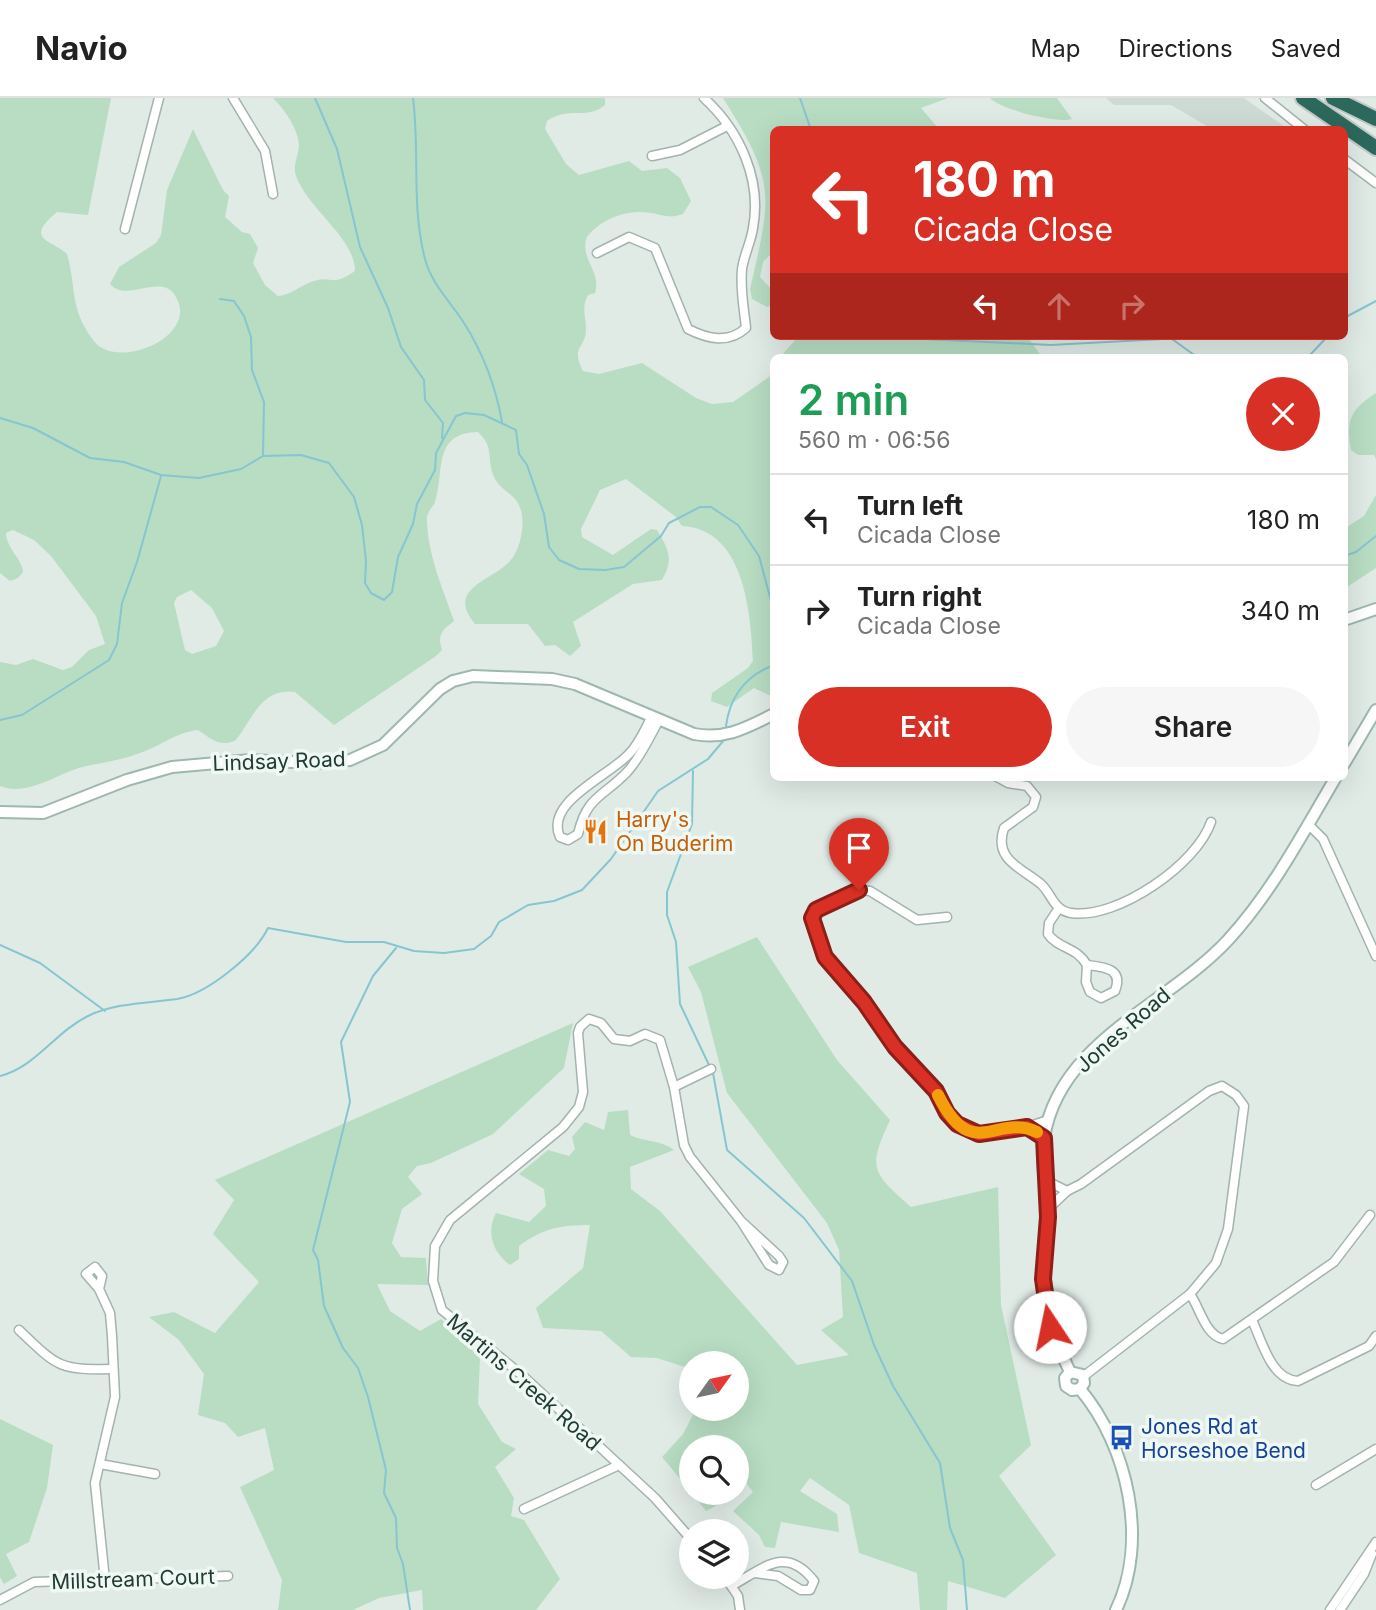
<!DOCTYPE html>
<html lang="en">
<head>
<meta charset="utf-8">
<style>
	:root { --surface:#fff; --page:#f6f6f6; --text:#222; --muted:#767676; --line:#e0e0e0; --accent:#d93025 }
	body { margin:0; font-family:Inter,sans-serif; background:var(--page); color:var(--text); height:100vh; display:flex; flex-direction:column; font-size:26px; white-space:nowrap }
	* { box-sizing:border-box; margin:0 }
	p { font-size:23px; color:var(--muted) }
	.icon { flex:none; width:38px; height:38px; fill:none; stroke:currentColor; stroke-width:2; stroke-linecap:round; stroke-linejoin:round }
	.map { position:relative; flex:1; overflow:hidden }
	.sheet { position:absolute; left:770px; top:256px; width:578px; height:427px; display:flex; flex-direction:column; background:var(--surface); border-radius:10px; box-shadow:0 7px 28px #0002 }
	.sheet>* { flex:none }
	.hud { position:absolute; left:770px; top:28px; width:578px; height:214px; border-radius:10px; box-shadow:0 7px 28px #0002; background:#d93025; color:#fff; overflow:hidden }
	.needle { width:46px; rotate:57deg }
	.controls { position:absolute; left:679px; top:1253px; display:grid; gap:14px }
	.controls a { display:grid; place-items:center; width:70px; height:70px; border-radius:50%; background:var(--surface); box-shadow:0 7px 28px #0002; font-size:35px }
	.pin { position:absolute; display:grid; place-items:center; width:60px; height:60px; color:#fff; margin:-72px -30px; border-radius:50% 50% 50% 0; rotate:-45deg; box-shadow:0 0 7px #0007 }
	.pin .icon { rotate:45deg }
	.me { position:absolute; width:77px; margin:-38px; rotate:349deg; stroke-linejoin:round; filter:drop-shadow(0 0 5px #0008) }
	.turn { display:flex; align-items:center; gap:24px; height:147px; padding:0 28px; font-size:32px }
	.turn .icon { width:91px; height:91px; stroke-width:2.5 }
	.turn b { display:block; font-size:49px; line-height:60px }
	.lanes { display:flex; align-items:center; height:66px; padding:0 28px; background:#0003; justify-content:center; gap:35px; direction:ltr }
	.lanes .off { opacity:.35 }
	.round { display:grid; place-items:center; flex:none; width:74px; height:74px; border-radius:37px; background:var(--page) }
	.summary { display:flex; align-items:center; justify-content:space-between; height:119px; padding:0 28px }
	h1 { font-size:42px; font-weight:600; line-height:52px; color:#1e9e55 }
	.button { display:flex; gap:14px; margin-top:auto; padding:14px 28px }
	.button a { flex:1; height:80px; border-radius:42px; background:var(--accent); color:#fff; font-size:28px; font-weight:600; line-height:80px; text-align:center }
	.button a+a { background:var(--page); color:var(--text) }
	ul { padding:0; list-style:none }
	li { display:flex; align-items:center; gap:21px; height:91px; padding:0 28px; border-top:2px solid var(--line) }
	li div { flex:1 }
	li b { display:block; font-size:26px }
	li em { font-style:normal }
	header { display:flex; align-items:center; gap:42px; box-sizing:border-box; height:98px; padding:0 35px; background:var(--surface); border-bottom:2px solid var(--line) }
	header strong { font-size:33px }
	nav { display:flex; gap:38px; margin-inline-start:auto; font-size:24px }
	.map>svg:first-child { display:block }
	.built { fill:#cedbd5 }
	.green { fill:#b8ddc3; fill-rule:evenodd }
	.lines { fill:none; stroke-linecap:round; stroke-linejoin:round }
	.stream { stroke:#87c5d1; stroke-width:2 }
	.street-casing { stroke:#a3b3ad; stroke-width:11 }
	.secondary-casing { stroke:#9eb7af; stroke-width:14 }
	.highway-casing { stroke:#c1c8c6; stroke-width:18 }
	.street { stroke:#fff; stroke-width:8 }
	.secondary { stroke:#fff; stroke-width:10 }
	.highway { stroke:#2c685c; stroke-width:14 }
	.route-casing { stroke:#8d1f18; stroke-width:18 }
	.route { stroke:#d93025; stroke-width:12 }
	.slow { stroke:#f59e0b; stroke-width:12 }
	.labels { text-anchor:middle; dominant-baseline:central; stroke-width:7; stroke-linejoin:round; paint-order:stroke }
	.street-label { font-size:21px; fill:#203c35; stroke:#f0f8f4 }
	.food-label { font-size:21px; fill:#c56008; stroke:#f0f8f4; text-anchor:start }
	.transit-label { font-size:21px; fill:#164399; stroke:#f0f8f4; text-anchor:start }
</style>
</head>
<body>
<header>
<strong>Navio</strong>
<nav><a>Map</a><a>Directions</a><a>Saved</a></nav>
</header>
<div class="map">
<svg width="1376" height="1512" viewBox="0 0 1376 1512">
	<rect width="100%" height="100%" fill="#e0ebe6"/>
	<path class="built" d="M1106 0H1244L1288 31H1212L1171 7H1114Z"/>
	<g class="green">
		<path d="M0 0H111L88 117 57 114C23 142 52 142 67 156 77 192 69 209 93 242 116 275 204 237 174 196 159 176 126 205 110 186L119 169 156 145 161 137 167 92 193 31 223 92 229 98 225 119 242 134 250 136 258 150 253 165 265 187 278 198C292 197 300 187 314 183 334 177 330 190 355 173 355 140 308 111 296 78 292 67 299 58 299 46 297 29 284 11 273 0H605V7C585 23 570 7 547 23L545 31 566 66 579 77 629 63 642 73 667 70 680 80 691 103 683 116C670 121 664 117 651 115 628 111 602 120 587 139 579 161 602 173 595 195L588 197C581 210 586 217 586 231 586 251 570 248 583 273L599 276 642 265 696 300 712 306 733 304 769 279 773 271V599L754 590 727 609 711 603 712 595 748 570 753 563C751 514 744 431 682 428L676 419 626 381 600 392 581 431 582 439 613 457 651 431 657 432C669 452 674 461 662 482L633 486 573 524 581 548 570 558 555 547 545 548 528 526H475C445 490 492 483 510 463 520 452 524 431 522 417 518 394 502 396 494 379 486 360 495 350 478 334 432 335 445 373 435 404 432 411 426 414 427 423 428 458 443 491 454 523 442 532 437 537 442 552L436 558 334 627 295 594C262 589 253 620 236 642 221 650 211 641 198 632 170 636 161 649 137 656 119 663 98 665 79 670 55 677 26 699 0 688V564L16 567 33 561 63 572 72 569 89 552 105 546 96 518 51 458 34 442 13 432 6 435C7 452 22 460 23 474L18 480 10 483 0 475ZM191 492 212 510 224 533 216 548 192 556 185 552 174 505 177 499Z"/>
		<path d="M723 0H948L921 10 939 31 774 32 773 154 763 164 760 179 773 193V207L767 209 752 201 750 191C772 96 776 84 723 0Z"/>
		<path d="M990 0H1057L1072 21C1058 26 999 11 990 0Z"/>
		<path d="M799 238H1027L1042 259H780Z"/>
		<path d="M1376 295V361L1374 357H1358L1351 352C1346 322 1350 312 1376 295Z"/>
		<path d="M1376 397V470L1344 491V431L1364 418Z"/>
		<path d="M757 839 837 962 890 1022C867 1071 872 1074 911 1109L998 1089 1001 1207 1031 1347 999 1378 1056 1457 1005 1500 948 1483 947 1512H920L917 1475 859 1455 849 1407 810 1380 800 1393 837 1416 839 1434 781 1424 775 1450 765 1449 759 1437 733 1413 753 1394 737 1373V1349H691V1394L662 1359 683 1336 696 1311H737V1265H691V1271L657 1260 631 1259 601 1233 543 1230 536 1210 583 1170 590 1127C561 1127 543 1130 519 1148V1161L510 1167C492 1154 486 1134 496 1115L529 1124 546 1108 544 1091 519 1076 548 1052 569 1058 575 1051 572 1039 585 1024 604 1032 608 1014 628 1012 630 1037C645 1044 662 1042 674 1052L630 1069 631 1091 660 1113 797 1267 849 1257 821 1232 843 1219 839 1152 827 1125 727 995 701 894 688 869Z"/>
		<path d="M573 925 564 970 493 1036 431 1065 417 1068 408 1079 422 1096 402 1111 392 1145 401 1159 426 1160 428 1187 377 1186 390 1213 420 1233 441 1221 480 1260 478 1306 502 1344 516 1351 495 1369 514 1400 511 1418 524 1422 560 1481 536 1512H423L422 1492 379 1500 353 1512H278L282 1482 240 1389 274 1372 265 1330 238 1339 225 1325 198 1317 204 1276 179 1242 149 1219 174 1214 215 1235 259 1184 213 1136 234 1102 215 1082Z"/>
		<path d="M0 1321 53 1347 47 1390 29 1444 6 1456 17 1478 4 1486 0 1479Z"/>
		<path d="M692 1395H715L721 1405 706 1413Z"/>
	</g>
	<g class="lines">
		<g class="stream">
			<path d="M315 0 337 51 360 149 388 210 401 249 424 282 425 302 443 325 442 340"/>
			<path d="M413 0C420 54 411 108 425 161 432 187 450 203 464 225 483 255 496 290 502 324"/>
			<path d="M800 0 811 32"/>
			<path d="M220 201 234 203 244 218 251 239 252 272 264 304 263 357"/>
			<path d="M1344 220 1376 203"/>
			<path d="M920 238 924 241 1051 247 1163 241H1172L1197 259"/>
			<path d="M1308 259 1328 238"/>
			<path d="M0 320 33 330 90 360 124 364 161 377 199 380 241 371 263 358 301 357 329 365 354 399 362 427 366 463 365 485 371 495 384 502 392 494 398 459 413 426 417 406 435 372 436 355 456 318 465 315 484 317 516 332 519 356 527 367 544 416 549 449 559 462 579 471 605 472 624 469 661 438 669 425 700 409H711L738 427 759 458 774 514"/>
			<path d="M1344 458 1356 454 1376 438"/>
			<path d="M774 541V554"/>
			<path d="M0 622 22 617 109 562 117 546 122 505 137 464 161 378"/>
			<path d="M726 628C730 598 745 578 774 567"/>
			<path d="M693 673 692 726 667 794V817L676 844 680 906 709 967"/>
			<path d="M0 847 40 865 105 913"/>
			<path d="M396 850 373 878 341 944 350 1004 313 1152 318 1162 324 1208 343 1250 358 1270 368 1299 386 1372 384 1395 396 1420 397 1450 403 1466 410 1512"/>
			<path d="M713 975 727 1052 804 1120 852 1183 874 1247 893 1288 940 1365 950 1430 963 1462 967 1512"/>
			<path d="M0 978C36 969 55 934 88 918 115 905 147 905 177 901 207 896 255 857 268 830L346 844H384L414 853 444 855 474 851 491 838 499 824 528 807 554 803 582 792 611 761 658 693 708 661 724 642"/>
		</g>
		<defs>
			<g id="street">
				<path d="M233 0 265 53 273 96"/>
				<path d="M1265 0 1305 32"/>
				<path d="M652 58 680 52 727 28"/>
				<path d="M1344 61 1376 85"/>
				<path d="M125 131 159 0"/>
				<path d="M597 155 629 139 655 150 688 231C708 241 728 246 746 230 744 210 740 192 742 171 744 157 751 144 753 130 762 82 740 33 704 0"/>
				<path d="M652 618C645 631 639 646 629 656 609 678 544 704 560 739L568 742 578 736C587 697 604 699 628 673 641 658 649 640 659 622"/>
				<path d="M997 679 1008 685 1027 688 1036 699 1033 709 1004 730C993 762 1022 770 1041 786 1052 796 1053 812 1071 815 1117 822 1197 766 1211 724"/>
				<path d="M1308 726 1323 741 1376 858"/>
				<path d="M1059 810 1049 825 1048 836C1058 851 1076 848 1087 867"/>
				<path d="M947 819 917 822 870 793 859 792 816 812 812 820 825 859 864 904 895 949 936 993 947 1015 957 1026 979 1036 1027 1029 1048 1022"/>
				<path d="M1087 867C1103 869 1124 870 1115 893L1101 900 1090 894 1086 884Z"/>
				<path d="M674 989 711 971"/>
				<path d="M1045 1082 1067 1093"/>
				<path d="M1047 1112 1067 1093 1081 1086 1209 993 1222 988 1236 997 1244 1008 1228 1131 1216 1165 1190 1196 1084 1278"/>
				<path d="M99 1191 102 1178 95 1169 86 1176 99 1191 110 1215 112 1238 115 1299 95 1385 105 1482"/>
				<path d="M1190 1196C1200 1210 1205 1237 1223 1241L1334 1164 1370 1117"/>
				<path d="M1252 1222C1262 1243 1271 1282 1298 1283L1369 1248 1376 1238"/>
				<path d="M19 1232C58 1269 58 1272 113 1271"/>
				<path d="M100 1366 155 1376"/>
				<path d="M1316 1387 1376 1351"/>
				<path d="M524 1411 619 1367"/>
				<path d="M691 1441 655 1400 523 1278 442 1212 433 1183 435 1148 450 1122 563 1029 579 1009 583 994 578 935 580 929 589 921 601 925 614 941 630 943 645 936 660 942 674 989 684 1047 690 1059 741 1123 779 1158 783 1164 779 1172 769 1167 741 1123"/>
				<path d="M725 1479 738 1498 740 1512"/>
				<path d="M733 1487C764 1470 786 1447 814 1483L810 1492H801L778 1478 755 1475"/>
				<path d="M0 1502 34 1484 228 1478"/>
				<path d="M1330 1512 1376 1444"/>
				<path d="M1340 1512 1364 1476 1372 1456"/>
			</g>
			<g id="secondary">
				<path d="M1344 522 1376 511"/>
				<path d="M1344 666 1376 612"/>
				<path d="M0 714 43 715 127 682 172 669 251 662 315 665 350 662 383 647 440 591 453 583 473 578 552 581 575 586 694 636C725 642 746 630 774 616"/>
				<path d="M1070 1274C1056 1244 1044 1216 1043 1183 1042 1162 1047 1141 1048 1119 1048 1093 1040 1066 1044 1040 1059 943 1168 907 1228 842 1272 794 1303 735 1336 679"/>
				<path d="M1070 1274 1065 1280 1066 1288 1072 1292 1080 1291"/>
				<path d="M1070 1274 1083 1277 1084 1285 1080 1291"/>
				<path d="M1080 1291C1128 1348 1149 1443 1116 1512"/>
			</g>
			<g id="highway">
				<path d="M1303 0 1376 50"/>
				<path d="M1333 0 1376 21"/>
			</g>
		</defs>
		<use href="#street" class="street-casing"/>
		<use href="#secondary" class="secondary-casing"/>
		<use href="#highway" class="highway-casing"/>
		<use href="#street" class="street"/>
		<use href="#secondary" class="secondary"/>
		<use href="#highway" class="highway"/>
	</g>
	<g class="lines">
		<defs>
			<path id="route" d="M859 792 816 812 812 820 825 859 864 904 895 949 936 993 947 1015 957 1026 979 1036 1027 1029 1044 1040 1048 1119 1043 1181 1050 1229"/>
		</defs>
		<use href="#route" class="route-casing"/>
		<use href="#route" class="route"/>
		<path class="slow" d="M938 997C973 1067 996 1014 1037 1034"/>
	</g>
	<defs>
		<symbol id="restaurant-bare" viewBox="-9 -9 18 18"><path d="M-5-6h1v4h1v-4h1v4h1v-4h1v5L-1.5 .5V6h-2V.5L-5-1ZM5-6V6H3V1.5H1.5Q1.5-4 5-6Z" fill="#e8710a" stroke="#f0f8f4" stroke-width="2.5" paint-order="stroke"/></symbol>
		<symbol id="bus-bare" viewBox="-9 -9 18 18"><path d="M-5-6H5V4H4V6H2V4H-2V6H-4V4H-5ZM-3.5-4V0h7V-4ZM-3.5 1.2v1.5H-2V1.2ZM2 1.2v1.5H3.5V1.2Z" fill="#1a4fb4" stroke="#f0f8f4" stroke-width="2.5" paint-order="stroke"/></symbol>
	</defs>
	<g fill-rule="evenodd">
		<use href="#restaurant-bare" x="578" y="716" width="35" height="35"/>
		<use href="#bus-bare" x="1104" y="1322" width="35" height="35"/>
	</g>
	<g class="labels">
		<g class="street-label">
			<text transform="translate(279 663) rotate(-2)">Lindsay Road</text>
			<text transform="translate(1123 932) rotate(-41)">Jones Road</text>
			<text transform="translate(524 1284) rotate(41)">Martins Creek Road</text>
			<text transform="translate(133 1481) rotate(-2)">Millstream Court</text>
		</g>
		<g class="food-label">
			<text x="616" y="721">Harry's<tspan x="616" dy="24">On Buderim</tspan></text>
		</g>
		<g class="transit-label">
			<text x="1141" y="1328">Jones Rd at<tspan x="1141" dy="24">Horseshoe Bend</tspan></text>
		</g>
	</g>
</svg>
<div class="controls">
<a><svg class="needle" viewBox="-14 -14 28 28"><path d="M0-13l5 13h-10z" fill="#e53935"/><path d="M0 13l5-13h-10z" fill="#767676"/></svg></a>
<a><svg class="icon" aria-label="search" viewBox="0 0 24 24"><circle cx="10" cy="10" r="6"/><path d="M15 15l6 6"/></svg></a>
<a><svg class="icon" aria-label="layers" viewBox="0 0 24 24"><path d="M12 4l9 5-9 5-9-5zM3 14l9 5 9-5"/></svg></a>
</div>
<div class="pin" style="left:859px;top:792px;background:#d93025"><svg class="icon" aria-label="arrive" viewBox="0 0 24 24"><path d="M6 21V4h12l-3 4 3 4H6"/></svg></div>
<svg class="me" style="left:1050px;top:1229px" viewBox="-20 -20 40 40"><circle r="19" fill="#fff"/><path d="M0-13L10 11 0 6-10 11z" fill="#d93025"/></svg>
<div class="hud">
<div class="turn"><svg class="icon" aria-label="left" viewBox="0 0 24 24"><path d="M17 20v-9H6M10 6l-5 5 5 5"/></svg><div><b>180 m</b>Cicada Close</div></div>
<div class="lanes"><svg class="icon" aria-label="left" viewBox="0 0 24 24"><path d="M17 20v-9H6M10 6l-5 5 5 5"/></svg><svg class="icon off" aria-label="ahead" viewBox="0 0 24 24"><path d="M12 20V5M6 11l6-6 6 6"/></svg><svg class="icon off" aria-label="right" viewBox="0 0 24 24"><path d="M7 20v-9h11M14 6l5 5-5 5"/></svg></div>
</div>
<section class="sheet">
<div class="summary"><div><h1>2 min</h1><p>560 m · 06:56</p></div><a class="round" style="background:#d93025;color:#fff"><svg class="icon" aria-label="close" viewBox="0 0 24 24"><path d="M6 6l12 12M18 6L6 18"/></svg></a></div>
<ul>
<li><svg class="icon" aria-label="left" viewBox="0 0 24 24"><path d="M17 20v-9H6M10 6l-5 5 5 5"/></svg><div><b>Turn left</b><p>Cicada Close</p></div><em>180 m</em></li>
<li><svg class="icon" aria-label="right" viewBox="0 0 24 24"><path d="M7 20v-9h11M14 6l5 5-5 5"/></svg><div><b>Turn right</b><p>Cicada Close</p></div><em>340 m</em></li>
</ul>
<div class="button"><a>Exit</a><a>Share</a></div>
</section>
</div>
</body>
</html>
